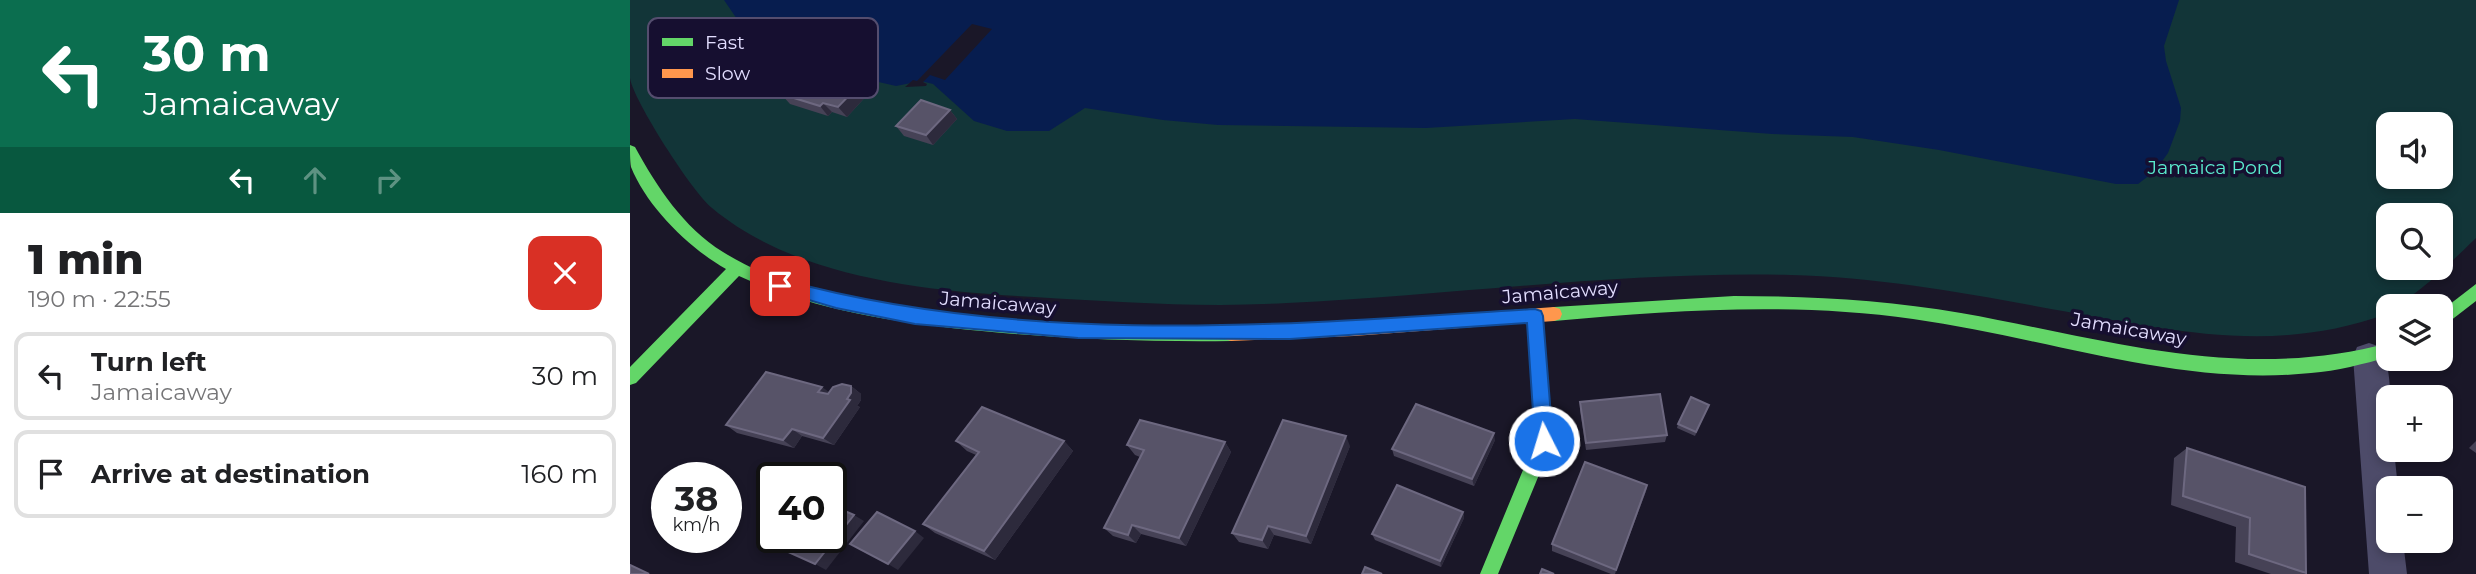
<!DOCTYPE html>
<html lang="en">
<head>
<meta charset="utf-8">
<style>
	:root { --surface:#fff; --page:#f6f6f6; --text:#202124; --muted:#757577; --line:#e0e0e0 }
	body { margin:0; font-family:Montserrat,sans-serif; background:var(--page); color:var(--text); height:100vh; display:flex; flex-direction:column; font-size:26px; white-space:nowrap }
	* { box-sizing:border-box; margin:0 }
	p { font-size:23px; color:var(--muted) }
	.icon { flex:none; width:38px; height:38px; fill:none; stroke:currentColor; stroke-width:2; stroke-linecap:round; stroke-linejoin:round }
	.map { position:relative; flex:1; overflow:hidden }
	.sheet { display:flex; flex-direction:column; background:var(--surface); width:630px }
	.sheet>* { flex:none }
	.top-card { background:#0b6e4f; color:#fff; overflow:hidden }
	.tools { position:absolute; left:1746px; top:112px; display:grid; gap:14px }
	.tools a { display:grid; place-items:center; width:77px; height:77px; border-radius:14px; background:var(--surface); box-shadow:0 4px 10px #0003; font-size:35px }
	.speed { position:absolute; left:21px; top:462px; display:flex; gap:14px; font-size:35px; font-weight:700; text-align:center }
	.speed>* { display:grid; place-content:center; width:91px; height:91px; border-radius:50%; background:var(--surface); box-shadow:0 4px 10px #0003; line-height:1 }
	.speed small { font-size:18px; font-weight:400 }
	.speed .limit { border:4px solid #111; border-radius:10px; background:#fff; color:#111 }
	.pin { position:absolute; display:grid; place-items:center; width:60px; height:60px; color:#fff; margin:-30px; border-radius:14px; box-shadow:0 4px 10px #0006 }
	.me { position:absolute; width:77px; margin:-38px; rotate:355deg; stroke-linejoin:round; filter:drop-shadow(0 0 5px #0008) }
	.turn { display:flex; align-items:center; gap:24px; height:147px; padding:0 28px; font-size:32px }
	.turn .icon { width:91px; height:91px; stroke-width:2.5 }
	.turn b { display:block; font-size:49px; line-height:60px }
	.lanes { display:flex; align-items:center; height:66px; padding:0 28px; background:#0003; justify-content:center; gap:35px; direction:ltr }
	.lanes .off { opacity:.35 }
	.round { display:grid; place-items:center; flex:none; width:74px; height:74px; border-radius:14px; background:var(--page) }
	.summary { display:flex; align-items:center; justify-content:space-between; height:119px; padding:0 28px }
	h1 { font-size:42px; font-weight:800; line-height:52px }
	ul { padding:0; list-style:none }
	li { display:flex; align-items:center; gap:21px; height:88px; margin:0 14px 10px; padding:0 14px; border:4px solid var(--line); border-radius:14px }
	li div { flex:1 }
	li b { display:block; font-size:26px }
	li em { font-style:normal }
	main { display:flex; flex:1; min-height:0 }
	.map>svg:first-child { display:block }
	.green { fill:#123538; fill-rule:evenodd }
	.water { fill:#071d4f }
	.pier { fill:#1a1728 }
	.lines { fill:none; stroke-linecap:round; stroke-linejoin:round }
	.street { fill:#4d4b69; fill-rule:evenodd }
	.fast { fill:#63d668; fill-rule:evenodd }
	.slow { fill:#ff974d; fill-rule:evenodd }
	.wall { fill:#464256 }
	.shaded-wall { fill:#2d2a3c }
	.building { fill:#575368; stroke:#6d6880; stroke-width:2 }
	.route { fill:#1a73e8; stroke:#114b97; stroke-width:2 }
	.labels { text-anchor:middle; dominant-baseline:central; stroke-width:7; stroke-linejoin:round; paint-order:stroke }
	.park-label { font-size:19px; fill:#5bedcf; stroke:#160f30 }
	.street-label { font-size:19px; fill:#e3deff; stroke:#160f30 }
	.key { fill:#160f30; stroke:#544d6e; stroke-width:2 }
	.key-label { font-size:19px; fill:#e3deff }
</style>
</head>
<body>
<main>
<section class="sheet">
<div class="top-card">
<div class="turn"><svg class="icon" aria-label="left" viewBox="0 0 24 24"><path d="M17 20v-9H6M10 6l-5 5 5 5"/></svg><div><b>30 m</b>Jamaicaway</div></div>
<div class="lanes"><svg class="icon" aria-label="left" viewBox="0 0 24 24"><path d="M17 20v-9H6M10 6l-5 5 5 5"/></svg><svg class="icon off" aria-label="ahead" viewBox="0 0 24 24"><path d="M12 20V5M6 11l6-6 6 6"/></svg><svg class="icon off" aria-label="right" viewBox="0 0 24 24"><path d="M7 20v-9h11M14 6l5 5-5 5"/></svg></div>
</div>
<div class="summary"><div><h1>1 min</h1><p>190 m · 22:55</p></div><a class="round" style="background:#d93025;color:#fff"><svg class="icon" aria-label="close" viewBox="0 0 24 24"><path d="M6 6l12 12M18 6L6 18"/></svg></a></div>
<ul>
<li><svg class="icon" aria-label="left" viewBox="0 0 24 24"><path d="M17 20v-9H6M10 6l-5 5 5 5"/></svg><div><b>Turn left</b><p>Jamaicaway</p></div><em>30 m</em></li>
<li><svg class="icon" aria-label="arrive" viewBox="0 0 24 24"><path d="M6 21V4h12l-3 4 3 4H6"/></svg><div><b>Arrive at destination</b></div><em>160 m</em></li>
</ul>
</section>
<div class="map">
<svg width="1846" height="574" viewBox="0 0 1846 574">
	<rect width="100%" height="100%" fill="#1a1728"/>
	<path class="green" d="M0 0H1846V238C1829 254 1779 306 1759 306L1756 314C1641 356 1537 329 1421 309 1336 293 1247 277 1161 275 993 271 825 295 657 303 573 308 488 302 404 297 298 291 167 279 82 208 63 193 3 100 0 78 0 53 0 25 0 0ZM1759 124H1811V177H1759ZM1759 215H1811V268H1759Z"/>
	<path class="water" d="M94 0H1549L1534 46 1536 61 1551 108 1550 121 1538 153 1525 171 1508 184H1486L1309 150 1223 137 1142 134 945 119 796 128 588 125 533 120 455 108 419 131H377L344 121 303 84 291 81 266 86 205 72 179 75 163 86 126 47Z"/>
	<path class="pier" d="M342 24 362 29 315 80 300 75 293 82 297 84 296 86 275 87 283 80 287 81Z"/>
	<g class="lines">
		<path class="street" d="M1739 343 1751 347C1765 377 1759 417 1759 450H1764L1768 488H1759V541H1773L1777 574H1739L1723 357 1727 347Z"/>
		<g class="fast">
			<path d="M0 145 5 147C27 187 53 227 93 252 163 296 250 306 331 315 421 325 511 328 601 327L607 329 609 334 607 339 601 341C518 342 435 339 352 331 268 323 186 311 109 276L6 383 0 385V367L96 269C59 248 17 207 1 167 0 161 0 152 0 145Z"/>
			<path d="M1846 284V301L1811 328V311Z"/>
			<path d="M1104 296C1180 296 1255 300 1331 313 1478 339 1608 383 1759 343V357C1733 364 1707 371 1681 373 1547 387 1415 337 1283 319 1164 302 1043 310 924 321L918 319 916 314 918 309 924 307Z"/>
			<path d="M905 309 911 311 913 316 923 441 868 574H850L905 441 897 316 899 311Z"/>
		</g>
		<path class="slow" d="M924 307 930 309 932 314 930 319 924 321 724 336 601 341 595 339 593 334 595 329 601 327 724 322Z"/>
	</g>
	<g class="wall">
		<path d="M240 92 217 117 202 112 198 116 160 104 151 94Z"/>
		<path d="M320 110 327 119 303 145 274 136 266 126Z"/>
		<path d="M221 386 231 394V400L227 406 230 407 204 445 172 436 164 448 107 433 96 425Z"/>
		<path d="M950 402 1037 435 1035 442 956 450 950 410Z"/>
		<path d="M1079 405 1065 436 1047 428 1048 424Z"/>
		<path d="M865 440 844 486 764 456 762 449Z"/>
		<path d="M326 441H434L443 451 365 560 305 533 293 524 346 455 337 451Z"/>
		<path d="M1846 441V453L1839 448Z"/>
		<path d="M595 442 601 452 556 546 511 534 506 543 483 536 474 528 510 457 505 455 497 445Z"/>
		<path d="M720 446 681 544 644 535 638 549 609 542 602 533Z"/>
		<path d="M1557 448 1676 573 1673 574H1641L1605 562 1606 527 1541 505 1544 458Z"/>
		<path d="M1017 485 1016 491 985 574H981L922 551V544Z"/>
		<path d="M833 512 834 518 811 567 745 540 742 534Z"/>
	</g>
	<g class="shaded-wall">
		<path d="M232 82 240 92 217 117 208 107Z"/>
		<path d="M193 103 202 112 198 116 190 106Z"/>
		<path d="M320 110 327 119 303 145 296 135Z"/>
		<path d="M221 386 231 394V400L227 406 230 407 204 445 193 438Z"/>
		<path d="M192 387 202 394 198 399 188 392Z"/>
		<path d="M162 429 172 436 164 448 153 440Z"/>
		<path d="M864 433 865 440 844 486 842 479Z"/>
		<path d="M716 436 720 446 681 544 676 536Z"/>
		<path d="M434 441 443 451 365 560 354 551Z"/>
		<path d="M595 442 601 452 556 546 549 538Z"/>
		<path d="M1017 485 1016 491 985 574 986 570Z"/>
		<path d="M833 512 834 518 811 567 810 561Z"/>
		<path d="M224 515 234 521 196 570 185 564Z"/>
		<path d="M502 525 511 534 506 543 498 535Z"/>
		<path d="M638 526 644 535 638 549 632 540Z"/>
		<path d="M285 531 294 538 268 570 258 564Z"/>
	</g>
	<g class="building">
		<path d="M178 68 232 82 208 107 193 103 190 106 151 94Z"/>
		<path d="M291 100 320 110 296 135 266 126Z"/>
		<path d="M136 372 192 387 188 392 198 394 203 387 212 384 221 386V393L217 399 220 400 193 438 162 429 153 440 96 425Z"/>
		<path d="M1030 394 1037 435 956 443 950 402Z"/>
		<path d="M1061 397 1079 405 1066 432 1048 424Z"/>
		<path d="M786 404 864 433 842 479 762 449Z"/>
		<path d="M352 407 434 441 354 551 293 524 349 452 326 441Z"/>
		<path d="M510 420 595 442 549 538 502 525 498 535 474 528 514 450 497 445Z"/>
		<path d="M653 420 716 436 676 536 638 526 632 540 602 533Z"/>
		<path d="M1557 448 1675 487 1676 573 1619 554 1620 518 1553 496Z"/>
		<path d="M955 462 1017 485 986 570 922 544Z"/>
		<path d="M767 485 833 512 810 561 742 534Z"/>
		<path d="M201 505 224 515 185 564 154 550 164 537H201Z"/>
		<path d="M247 512 285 531 258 564 220 544Z"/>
		<path d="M0 565 19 574H0Z"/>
		<path d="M735 567 752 574H732Z"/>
		<path d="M912 569 924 574H910Z"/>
	</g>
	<path class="route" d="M150 279C396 347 654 325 905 309L911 311 913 316 923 441 920 447 914 449 908 447 905 441 897 323 660 339 448 338 285 324 206 308 145 290 142 286 145 281Z"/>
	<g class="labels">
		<g class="park-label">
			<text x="1585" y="167">Jamaica Pond</text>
		</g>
		<g class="street-label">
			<text transform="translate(930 292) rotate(-5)">Jamaicaway</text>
			<text transform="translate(368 303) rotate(5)">Jamaicaway</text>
			<text transform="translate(1499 329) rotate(10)">Jamaicaway</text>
		</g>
	</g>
	<rect x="18" y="18" width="230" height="80" rx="10" class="key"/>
	<rect x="32" y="38" width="31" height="8" fill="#63d668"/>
	<rect x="32" y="69" width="31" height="9" fill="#ff974d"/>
	<g class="key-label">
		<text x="75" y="49">Fast</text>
		<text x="75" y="80">Slow</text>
	</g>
</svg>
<div class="tools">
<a><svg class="icon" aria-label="sound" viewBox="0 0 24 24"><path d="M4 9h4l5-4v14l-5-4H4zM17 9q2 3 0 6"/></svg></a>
<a><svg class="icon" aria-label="search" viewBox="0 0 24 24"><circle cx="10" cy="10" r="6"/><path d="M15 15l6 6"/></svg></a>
<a><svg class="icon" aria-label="layers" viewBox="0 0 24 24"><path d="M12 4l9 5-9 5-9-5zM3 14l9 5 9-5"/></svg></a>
<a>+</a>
<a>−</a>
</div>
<div class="speed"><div>38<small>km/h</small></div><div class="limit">40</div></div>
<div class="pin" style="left:150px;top:286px;background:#d93025"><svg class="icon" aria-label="arrive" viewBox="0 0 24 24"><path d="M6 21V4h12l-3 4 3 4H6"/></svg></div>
<svg class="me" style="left:914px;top:441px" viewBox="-20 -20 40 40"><circle r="17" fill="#1a73e8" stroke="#fff" stroke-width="3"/><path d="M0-11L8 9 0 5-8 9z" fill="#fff"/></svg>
</div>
</main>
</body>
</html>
